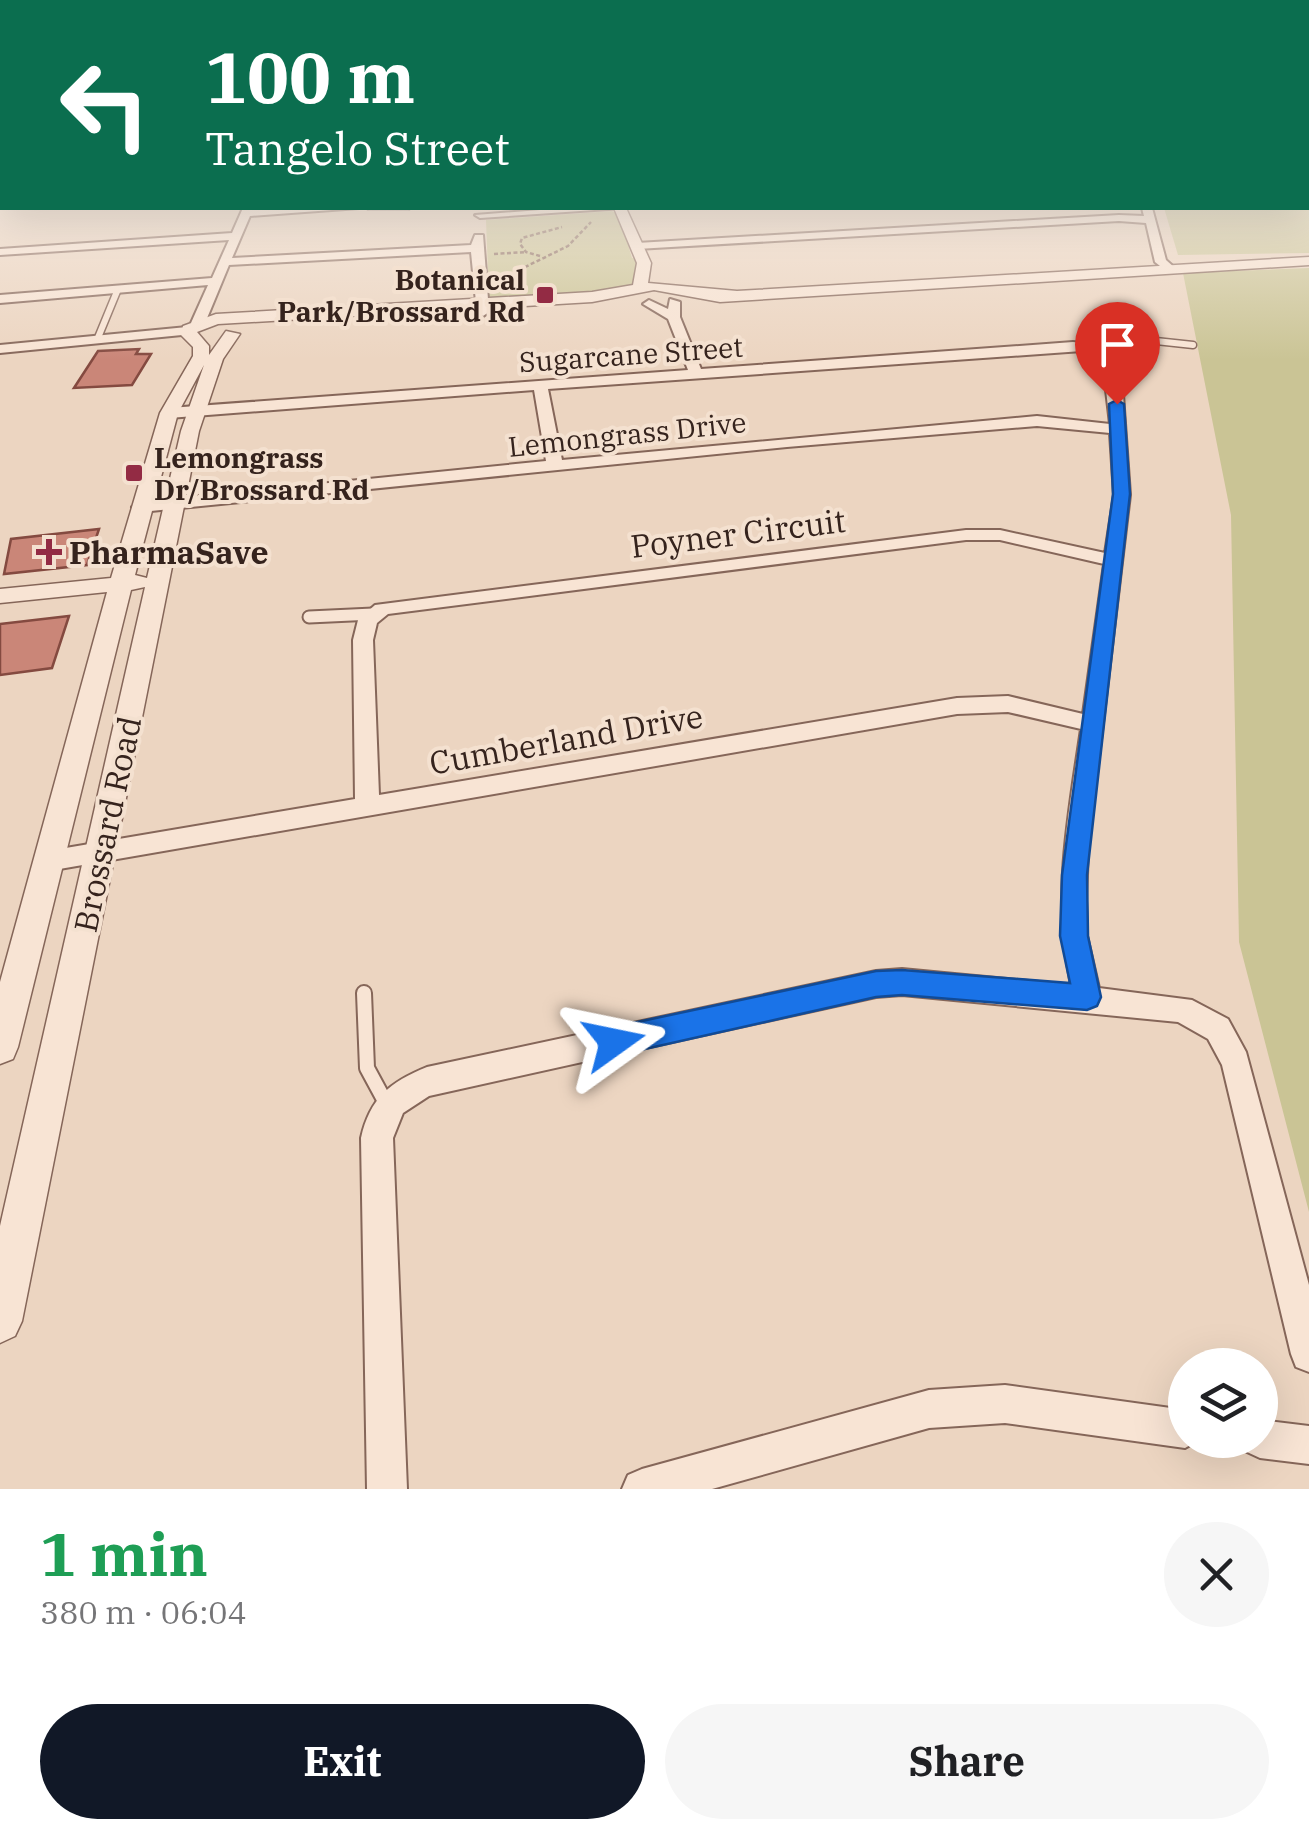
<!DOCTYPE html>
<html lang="en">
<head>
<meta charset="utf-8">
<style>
	:root { --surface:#fff; --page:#f6f6f6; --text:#202124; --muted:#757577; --accent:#111827 }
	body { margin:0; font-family:"IBM Plex Serif",serif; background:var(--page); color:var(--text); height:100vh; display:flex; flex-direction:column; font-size:38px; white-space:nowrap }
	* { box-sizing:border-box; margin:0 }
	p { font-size:32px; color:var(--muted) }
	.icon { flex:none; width:55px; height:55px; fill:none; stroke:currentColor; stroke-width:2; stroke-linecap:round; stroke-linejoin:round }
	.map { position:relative; height:1489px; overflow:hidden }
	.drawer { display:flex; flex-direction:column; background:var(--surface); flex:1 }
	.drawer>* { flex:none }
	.hud { position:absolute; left:0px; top:0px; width:1310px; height:210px; box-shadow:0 10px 40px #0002; background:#0b6e4f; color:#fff; overflow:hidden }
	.tools { position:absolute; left:1168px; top:1348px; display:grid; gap:20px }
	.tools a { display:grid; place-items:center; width:110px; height:110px; border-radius:50%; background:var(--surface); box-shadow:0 10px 40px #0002; font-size:50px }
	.pin { position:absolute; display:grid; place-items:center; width:85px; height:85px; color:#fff; margin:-102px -42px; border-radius:50% 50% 50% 0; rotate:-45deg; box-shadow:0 0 10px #0007 }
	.pin .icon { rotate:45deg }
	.me { position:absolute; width:110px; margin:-55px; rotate:78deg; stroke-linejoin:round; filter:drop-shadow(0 0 8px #0008) }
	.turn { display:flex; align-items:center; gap:35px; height:210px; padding:0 40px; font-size:45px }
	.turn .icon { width:130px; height:130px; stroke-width:2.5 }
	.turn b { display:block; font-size:70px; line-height:85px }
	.round { display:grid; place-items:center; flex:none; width:105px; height:105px; border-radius:52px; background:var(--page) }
	.headline { display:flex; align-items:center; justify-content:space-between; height:170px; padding:0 40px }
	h1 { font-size:60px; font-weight:700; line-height:75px; color:#1e9e55 }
	.cta { display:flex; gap:20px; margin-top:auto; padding:20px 40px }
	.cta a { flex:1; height:115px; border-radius:60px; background:var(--accent); color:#fff; font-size:40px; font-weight:700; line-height:115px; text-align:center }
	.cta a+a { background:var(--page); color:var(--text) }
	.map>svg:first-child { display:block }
	.green { fill:#cac495 }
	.building { fill:#ca8678; stroke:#844a40; stroke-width:2.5 }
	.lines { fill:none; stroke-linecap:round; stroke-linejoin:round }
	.service-far3-casing { stroke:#856659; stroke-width:6 }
	.service-far2-casing { stroke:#856659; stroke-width:9 }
	.service-far1-casing { stroke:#856659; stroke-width:15 }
	.service-casing { stroke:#856659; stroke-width:18 }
	.minor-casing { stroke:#856659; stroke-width:4 }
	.tertiary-casing { stroke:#856659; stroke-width:3 }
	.path { stroke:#856659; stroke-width:2.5; stroke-dasharray:4 2.5; stroke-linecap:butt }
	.service-far3 { stroke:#f8e4d4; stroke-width:5 }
	.service-far2 { stroke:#f8e4d4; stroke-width:6 }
	.service-far1 { stroke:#f8e4d4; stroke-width:11 }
	.service { stroke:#f8e4d4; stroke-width:14 }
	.minor { fill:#f8e4d4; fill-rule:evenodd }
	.tertiary { fill:#f8e4d4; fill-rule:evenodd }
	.route { fill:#1a73e8; stroke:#114b97; stroke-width:2.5 }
	.poi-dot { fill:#932b44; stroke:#f4e1d0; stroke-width:4 }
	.labels { text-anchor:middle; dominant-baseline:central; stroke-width:8; stroke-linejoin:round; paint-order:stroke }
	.far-poi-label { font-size:28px; font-weight:bold; fill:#35231d; stroke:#f4e1d0; text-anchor:end }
	.far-street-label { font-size:28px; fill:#35231d; stroke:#f4e1d0 }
	.street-label { font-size:32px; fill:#35231d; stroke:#f4e1d0 }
	.poi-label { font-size:32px; font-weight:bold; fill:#35231d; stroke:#f4e1d0; text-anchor:start }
</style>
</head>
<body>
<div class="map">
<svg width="1309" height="1489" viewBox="0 0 1309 1489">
	<rect width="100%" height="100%" fill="#ecd5c1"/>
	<g class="green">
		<path d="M1309 152V253L1178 255 1164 208H1308Z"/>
		<path d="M612 211 619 215 632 258 639 260 637 284 625 291 489 297 486 220Z"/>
		<path d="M1309 268V1212L1239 942 1231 515 1183 273Z"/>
	</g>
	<g class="building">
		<path d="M139 349 136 354H151L132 385 74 388 98 351Z"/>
		<path d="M99 529 87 565 4 574 11 539Z"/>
		<path d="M69 616 52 668 0 675V624Z"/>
	</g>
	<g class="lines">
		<defs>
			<path id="service-far3" d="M369 208H408"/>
			<g id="service-far2">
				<path d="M97 340 118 289"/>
				<path d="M1096 349 1128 338 1193 345"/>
			</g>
			<path id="service-far1" d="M309 617 373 614"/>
			<path id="service" d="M364 993 367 1068 387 1105"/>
			<g id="minor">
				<rect x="0" y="162" width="2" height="6"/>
				<rect x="0" y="200" width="2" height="6"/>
				<path d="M243 208H359L250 216 232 258 471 245 475 235H483L489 312 483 316 477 312 471 252 229 265 205 323 198 327 191 323 208 285 0 303V295L212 278 229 240 0 255V249L232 233Z"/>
				<path d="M566 208H623L480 218 475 215Z"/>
				<path d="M1142 208H1152L1166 260 1175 268 1173 270H1165L1155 262 1146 223 1119 221 637 249 631 246 637 243 1119 215 1144 216Z"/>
				<path d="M670 299 680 302V317L701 369 1073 342C1100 344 1116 352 1122 380L1130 495 1088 849 1086 901 1087 936 1099 988 1192 1000 1228 1019 1246 1052 1309 1285V1372L1296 1367 1291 1354 1222 1065 1208 1039 1178 1022 902 995 876 997 429 1096 403 1113 393 1138 407 1489H367L361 1138C370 1098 390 1082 427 1067L876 971 902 969 1071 985C1052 894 1068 819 1081 729L1008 712 957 714 48 871 39 868 35 861 39 854 48 851 355 799 353 640 358 620 375 605 966 530H1000L1105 553 1114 495 1110 433 1037 426 787 447 141 512 132 507 141 502 546 461 534 390 169 418 161 413 169 408 688 370 668 319 643 304 649 300 668 309ZM1082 351 1097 357 1103 364 1110 424 1037 416 562 460 548 389ZM966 540H1000L1104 564 1083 714 1008 696 957 698 379 795 373 640 377 623 388 614Z"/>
				<path d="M187 327 192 328V334L0 353V345Z"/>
				<path d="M1005 1385 1185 1410V1440H1199L1185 1448 1005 1423 929 1428 712 1489H622L628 1475 642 1469 929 1390Z"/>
				<path d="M1260 1420 1309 1426V1464L1260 1458 1247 1452 1241 1440H1260Z"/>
			</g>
			<path id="tertiary" d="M614 208H626L651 263 648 283 737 291 1309 257V265L720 302 654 290 592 302 218 324 197 332 209 346V355L226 331 240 334 223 359 199 431 22 1321 15 1336 0 1343V1226L145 587 131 590 18 1047 13 1059 0 1064V982L107 592 0 603V589L111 578 160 413 193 356V347L181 335 183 326 216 314 592 292 633 285 637 263ZM204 365 181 431 147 578 135 575 178 413Z"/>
		</defs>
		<use href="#service-far3" class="service-far3-casing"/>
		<use href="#service-far2" class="service-far2-casing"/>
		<use href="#service-far1" class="service-far1-casing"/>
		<use href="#service" class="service-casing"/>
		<use href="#minor" class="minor-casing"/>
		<use href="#tertiary" class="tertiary-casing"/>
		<g class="path">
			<path d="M494 254 526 252"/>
			<path d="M540 256 526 252 520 244 522 238 562 227"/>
			<path d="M508 286 519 270 568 246 591 222"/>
		</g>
		<use href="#service-far3" class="service-far3"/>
		<use href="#service-far2" class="service-far2"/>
		<use href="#service-far1" class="service-far1"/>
		<use href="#service" class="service"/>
		<use href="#minor" class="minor"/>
		<use href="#tertiary" class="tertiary"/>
	</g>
	<linearGradient id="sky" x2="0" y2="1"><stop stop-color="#8db8d2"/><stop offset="0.42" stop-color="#f6ece3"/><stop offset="1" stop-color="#f6ece3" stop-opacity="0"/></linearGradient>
	<rect width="1309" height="360" fill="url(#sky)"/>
	<path class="route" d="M1117 400 1124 404 1130 494 1087 875 1088 936 1101 997 1097 1006 1087 1010 902 995 876 997 614 1056 604 1051 599 1042 604 1032 614 1027 876 971 902 970 1070 983 1060 936 1062 875 1113 494 1109 404Z"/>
	<g class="poi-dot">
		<rect x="535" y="285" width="20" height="20" rx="5"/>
		<rect x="124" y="463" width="20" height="20" rx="5"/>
		<path d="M44 537h10v10h10v10h-10v10h-10v-10h-10v-10h10z"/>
	</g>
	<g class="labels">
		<g class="far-poi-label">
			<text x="525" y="279">Botanical<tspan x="525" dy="32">Park/Brossard Rd</tspan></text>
			<text x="154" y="457" text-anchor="start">Lemongrass<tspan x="154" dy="32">Dr/Brossard Rd</tspan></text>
		</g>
		<g class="far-street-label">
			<text transform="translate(631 354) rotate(-4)">Sugarcane Street</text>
			<text transform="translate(627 434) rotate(-6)">Lemongrass Drive</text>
		</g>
		<g class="street-label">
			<text transform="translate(738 533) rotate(-7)">Poyner Circuit</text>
			<text transform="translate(566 739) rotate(-10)">Cumberland Drive</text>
			<text transform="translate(107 824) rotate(-78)">Brossard Road</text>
		</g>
		<g class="poi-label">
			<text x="69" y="552">PharmaSave</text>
		</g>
	</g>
</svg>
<div class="tools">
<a><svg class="icon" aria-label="layers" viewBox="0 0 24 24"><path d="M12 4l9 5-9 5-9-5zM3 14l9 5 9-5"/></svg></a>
</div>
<div class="pin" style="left:1117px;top:404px;background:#d93025"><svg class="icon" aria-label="arrive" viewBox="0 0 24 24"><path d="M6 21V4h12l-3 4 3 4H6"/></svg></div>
<svg class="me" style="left:614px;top:1042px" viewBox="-20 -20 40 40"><path d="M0-17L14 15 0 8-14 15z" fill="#1a73e8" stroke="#fff" stroke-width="4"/></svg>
<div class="hud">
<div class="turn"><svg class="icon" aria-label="left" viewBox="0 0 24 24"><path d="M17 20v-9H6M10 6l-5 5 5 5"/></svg><div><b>100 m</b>Tangelo Street</div></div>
</div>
</div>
<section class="drawer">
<div class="headline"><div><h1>1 min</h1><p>380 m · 06:04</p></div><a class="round"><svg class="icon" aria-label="close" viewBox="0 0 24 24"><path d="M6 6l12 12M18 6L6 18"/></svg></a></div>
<div class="cta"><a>Exit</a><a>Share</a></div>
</section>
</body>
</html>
